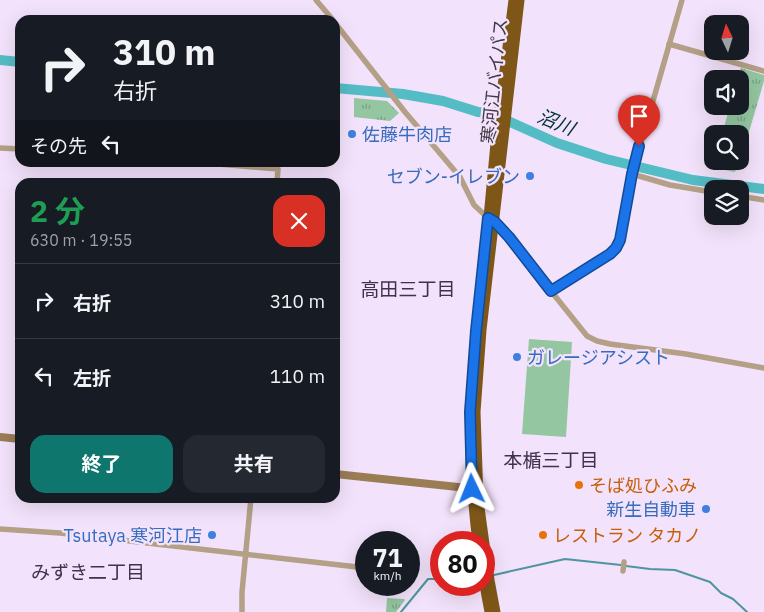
<!DOCTYPE html>
<html lang="ja">
<head>
<meta charset="utf-8">
<style>
	:root { --surface:#171b24; --page:#242831; --text:#f1f3f6; --muted:#9ea1a6; --line:#363941; --accent:#0f766e }
	body { margin:0; font-family:"IBM Plex Sans","Noto Sans JP",sans-serif; background:var(--page); color:var(--text); height:100vh; display:flex; flex-direction:column; font-size:19px; white-space:nowrap }
	* { box-sizing:border-box; margin:0 }
	p { font-size:16px; color:var(--muted) }
	.icon { flex:none; width:28px; height:28px; fill:none; stroke:currentColor; stroke-width:2; stroke-linecap:round; stroke-linejoin:round }
	.map { position:relative; flex:1; overflow:hidden }
	.details { position:absolute; left:15px; top:178px; width:325px; height:325px; display:flex; flex-direction:column; background:var(--surface); border-radius:15px; box-shadow:0 5px 20px #0002 }
	.details>* { flex:none }
	.guide { position:absolute; left:15px; top:15px; width:325px; height:152px; border-radius:15px; box-shadow:0 5px 20px #0002; background:#171b24; color:var(--text); overflow:hidden }
	.needle { width:32px; rotate:356deg }
	.tools { position:absolute; left:704px; top:15px; display:grid; gap:10px }
	.tools a { display:grid; place-items:center; width:45px; height:45px; border-radius:10px; background:var(--surface); box-shadow:0 5px 20px #0002; font-size:25px }
	.speed { position:absolute; left:355px; top:531px; display:flex; gap:10px; font-size:25px; font-weight:700; text-align:center }
	.speed>* { display:grid; place-content:center; width:65px; height:65px; border-radius:50%; background:var(--surface); box-shadow:0 5px 20px #0002; line-height:1 }
	.speed small { font-size:12px; font-weight:400 }
	.speed .limit { border:8px solid #d22; background:#fff; color:#111 }
	.pin { position:absolute; display:grid; place-items:center; width:42px; height:42px; color:#fff; margin:-51px -21px; border-radius:50% 50% 50% 0; rotate:-45deg; box-shadow:0 0 5px #0007 }
	.pin .icon { rotate:45deg }
	.me { position:absolute; width:55px; margin:-28px; rotate:358deg; stroke-linejoin:round; filter:drop-shadow(0 0 4px #0008) }
	.turn { display:flex; align-items:center; gap:18px; height:105px; padding:0 15px; font-size:22px }
	.turn .icon { width:65px; height:65px; stroke-width:2.5 }
	.turn b { display:block; font-size:35px; line-height:42px }
	.then { display:flex; align-items:center; height:48px; padding:0 15px; background:#0003; gap:10px; font-size:19px }
	.round { display:grid; place-items:center; flex:none; width:52px; height:52px; border-radius:15px; background:var(--page) }
	.headline { display:flex; align-items:center; justify-content:space-between; height:85px; padding:0 15px }
	h1 { font-size:30px; font-weight:700; line-height:38px; color:#1e9e55 }
	.cta { display:flex; gap:10px; margin-top:auto; padding:10px 15px }
	.cta a { flex:1; height:58px; border-radius:15px; background:var(--accent); color:#fff; font-size:20px; font-weight:700; line-height:58px; text-align:center }
	.cta a+a { background:var(--page); color:var(--text) }
	ul { padding:0; list-style:none }
	li { display:flex; align-items:center; gap:15px; height:75px; padding:0 15px; border-top:1px solid var(--line) }
	li div { flex:1 }
	li b { display:block; font-size:19px }
	li em { font-style:normal }
	.map>svg:first-child { display:block }
	.grass { fill:#94c6a1 }
	.park { fill:url(#park-tufts) }
	.lines { fill:none; stroke-linecap:round; stroke-linejoin:round }
	.stream { stroke:#4e959f; stroke-width:2 }
	.river { stroke:#54bcc5; stroke-width:10 }
	.minor { stroke:#b4a086; stroke-width:5.5 }
	.secondary { stroke:#9a7c55; stroke-width:8 }
	.trunk { stroke:#7e5718; stroke-width:9 }
	.route-casing { stroke:#114b97; stroke-width:12 }
	.route { stroke:#1a73e8; stroke-width:9 }
	.shop-dot { fill:#3f7fe0; stroke:#f3e2fb; stroke-width:2 }
	.food-dot { fill:#e8710a; stroke:#f3e2fb; stroke-width:2 }
	.labels { text-anchor:middle; dominant-baseline:central; stroke-width:4.5; stroke-linejoin:round; paint-order:stroke }
	.street-label { font-size:18px; fill:#413945; stroke:#f3e2fb }
	.shop-label { font-size:18px; fill:#366cbe; stroke:#f3e2fb; text-anchor:end }
	.food-label { font-size:18px; fill:#c56008; stroke:#f3e2fb; text-anchor:start }
	.water-label { font-size:19px; font-style:italic; fill:#003336; stroke:#f3e2fb }
	.neighbourhood-label { font-size:19px; fill:#41314a; stroke:#f3e2fb }
</style>
</head>
<body>
<div class="map">
<svg width="764" height="612" viewBox="0 0 764 612">
	<defs>
		<pattern id="park-tufts" width="24" height="20" patternUnits="userSpaceOnUse" patternTransform="scale(1.25)"><rect width="24" height="20" fill="#94c6a1"/><path d="M3 7l-1-3M5 7V3M7 7l1-3M15 17l-1-3M17 17v-4M19 17l1-3" fill="none" stroke="#7aa285"/></pattern>
	</defs>
	<rect width="100%" height="100%" fill="#f3e2fb"/>
	<path class="grass" d="M529 339 572 342 566 437 522 434Z"/>
	<g class="park">
		<path d="M741 68 764 75V81L738 169 734 172 712 167 714 161H740V134H722L730 106H740V79H737Z"/>
		<path d="M354 98 387 101 399 113 390 121 354 117Z"/>
		<path d="M387 598 404 599 405 600 396 612H386Z"/>
	</g>
	<g class="lines">
		<g class="stream">
			<path d="M626 566 650 569 675 570 710 582 721 593 733 599 747 612"/>
			<path d="M494 575 565 559 621 565"/>
			<path d="M401 612 428 579H441"/>
		</g>
		<g class="river">
			<path d="M0 60 20 62"/>
			<path d="M335 88 403 94 443 101 478 112 490 113 557 143 606 159 693 180 764 189"/>
		</g>
		<g class="minor">
			<path d="M316 0 333 20"/>
			<path d="M335 23 405 112 460 177 474 205 488 218 495 222 509 237 551 291 587 336 597 341 610 344 686 354 764 368"/>
			<path d="M669 44 764 71"/>
			<path d="M0 148 20 149"/>
			<path d="M195 162 278 169 277 182"/>
			<path d="M632 174 670 185 712 192"/>
			<path d="M740 196 764 200"/>
			<path d="M551 291 610 254 616 248 620 240 632 174 682 0"/>
			<path d="M0 529 60 533 366 568"/>
			<path d="M623 571 624 562"/>
			<path d="M242 612V592L251 498"/>
		</g>
		<g class="secondary">
			<path d="M0 437 20 439"/>
			<path d="M335 474 477 489"/>
		</g>
		<g class="trunk">
			<path d="M482 281 496 133 513 0"/>
			<path d="M472 378C468 433 470 488 477 542"/>
			<path d="M484 585 489 612"/>
			<path d="M496 612 490 580 482 522 479 500 476 412 482 330 520 0"/>
		</g>
	</g>
	<g class="lines">
		<defs>
			<path id="route" d="M472 489 470 412 476 331 488 218 495 222 509 237 551 291 610 254 616 248 620 240 632 174 639 146"/>
		</defs>
		<use href="#route" class="route-casing"/>
		<use href="#route" class="route"/>
	</g>
	<g class="shop-dot">
		<circle cx="352" cy="134" r="5"/>
		<circle cx="530" cy="176" r="5"/>
		<circle cx="517" cy="357" r="5"/>
		<circle cx="706" cy="509" r="5"/>
		<circle cx="212" cy="535" r="5"/>
	</g>
	<g class="food-dot">
		<circle cx="579" cy="485" r="5"/>
		<circle cx="543" cy="535" r="5"/>
	</g>
	<g class="labels">
		<g class="street-label">
			<text transform="translate(494 81) rotate(-84)">寒河江バイパス</text>
		</g>
		<g class="shop-label">
			<text x="362" y="134" text-anchor="start">佐藤牛肉店</text>
			<text x="520" y="176">セブン-イレブン</text>
			<text x="527" y="357" text-anchor="start">ガレージアシスト</text>
			<text x="696" y="509">新生自動車</text>
			<text x="202" y="535">Tsutaya 寒河江店</text>
		</g>
		<g class="food-label">
			<text x="589" y="485">そば処ひふみ</text>
			<text x="553" y="535">レストラン タカノ</text>
		</g>
		<g class="water-label">
			<text transform="translate(556 122) rotate(22)">沼川</text>
		</g>
		<g class="neighbourhood-label">
			<text x="408" y="289">高田三丁目</text>
			<text x="551" y="460">本楯三丁目</text>
			<text x="88" y="572">みずき二丁目</text>
		</g>
	</g>
</svg>
<div class="tools">
<a><svg class="needle" viewBox="-14 -14 28 28"><path d="M0-13l5 13h-10z" fill="#e53935"/><path d="M0 13l5-13h-10z" fill="#9ea1a6"/></svg></a>
<a><svg class="icon" aria-label="sound" viewBox="0 0 24 24"><path d="M4 9h4l5-4v14l-5-4H4zM17 9q2 3 0 6"/></svg></a>
<a><svg class="icon" aria-label="search" viewBox="0 0 24 24"><circle cx="10" cy="10" r="6"/><path d="M15 15l6 6"/></svg></a>
<a><svg class="icon" aria-label="layers" viewBox="0 0 24 24"><path d="M12 4l9 5-9 5-9-5zM3 14l9 5 9-5"/></svg></a>
</div>
<div class="speed"><div>71<small>km/h</small></div><div class="limit">80</div></div>
<div class="pin" style="left:639px;top:146px;background:#d93025"><svg class="icon" aria-label="arrive" viewBox="0 0 24 24"><path d="M6 21V4h12l-3 4 3 4H6"/></svg></div>
<svg class="me" style="left:472px;top:489px" viewBox="-20 -20 40 40"><path d="M0-17L14 15 0 8-14 15z" fill="#1a73e8" stroke="#fff" stroke-width="4"/></svg>
<div class="guide">
<div class="turn"><svg class="icon" aria-label="right" viewBox="0 0 24 24"><path d="M7 20v-9h11M14 6l5 5-5 5"/></svg><div><b>310 m</b>右折</div></div>
<div class="then">その先<svg class="icon" aria-label="left" viewBox="0 0 24 24"><path d="M17 20v-9H6M10 6l-5 5 5 5"/></svg></div>
</div>
<section class="details">
<div class="headline"><div><h1>2 分</h1><p>630 m · 19:55</p></div><a class="round" style="background:#d93025;color:#fff"><svg class="icon" aria-label="close" viewBox="0 0 24 24"><path d="M6 6l12 12M18 6L6 18"/></svg></a></div>
<ul>
<li><svg class="icon" aria-label="right" viewBox="0 0 24 24"><path d="M7 20v-9h11M14 6l5 5-5 5"/></svg><div><b>右折</b></div><em>310 m</em></li>
<li><svg class="icon" aria-label="left" viewBox="0 0 24 24"><path d="M17 20v-9H6M10 6l-5 5 5 5"/></svg><div><b>左折</b></div><em>110 m</em></li>
</ul>
<div class="cta"><a>終了</a><a>共有</a></div>
</section>
</div>
</body>
</html>
